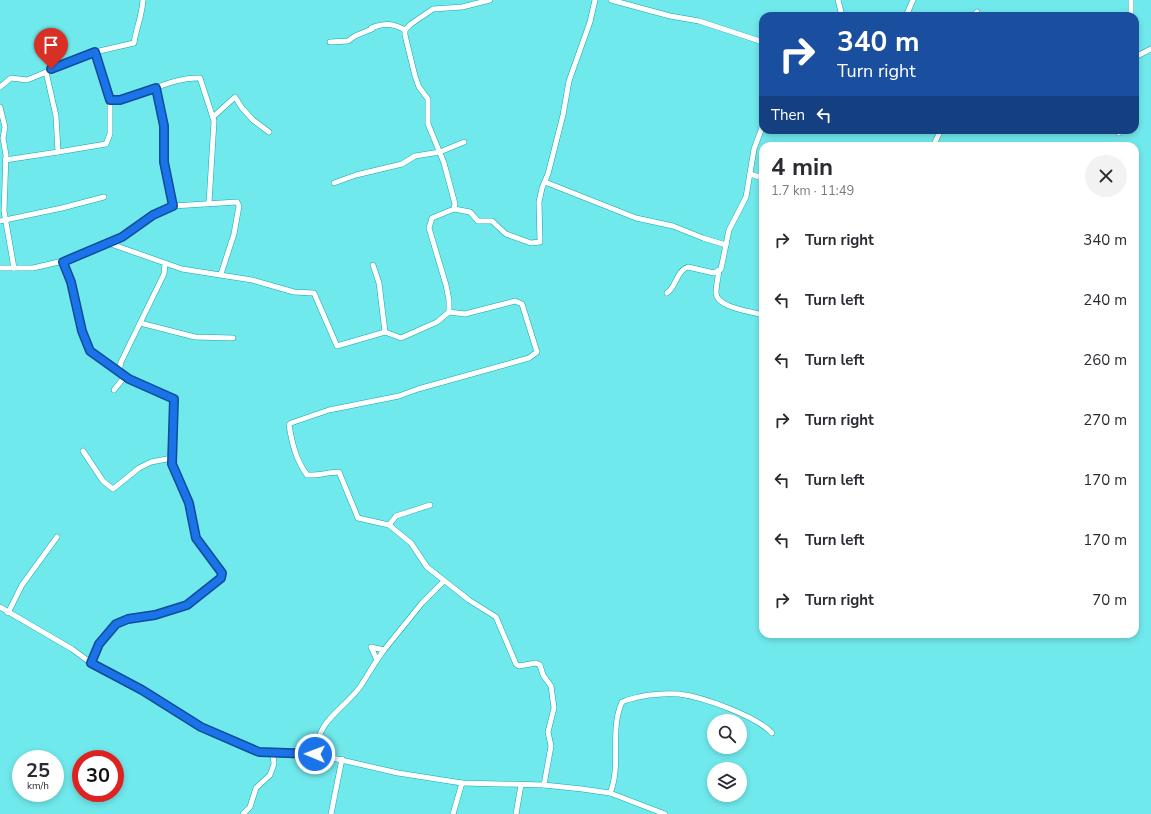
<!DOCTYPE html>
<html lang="en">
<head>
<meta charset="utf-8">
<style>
	:root { --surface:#fff; --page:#f2f2f3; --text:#2b2b33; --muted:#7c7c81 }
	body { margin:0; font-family:"Nunito Sans",sans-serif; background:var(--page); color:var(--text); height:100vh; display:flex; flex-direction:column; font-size:15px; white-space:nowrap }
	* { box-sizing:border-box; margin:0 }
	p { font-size:13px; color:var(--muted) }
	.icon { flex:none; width:22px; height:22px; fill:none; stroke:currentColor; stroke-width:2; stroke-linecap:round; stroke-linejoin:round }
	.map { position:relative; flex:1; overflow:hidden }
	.side { position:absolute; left:759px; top:142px; width:380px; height:496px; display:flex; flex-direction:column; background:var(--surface); border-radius:12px; box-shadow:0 2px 6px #0003 }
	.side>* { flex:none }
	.hud { position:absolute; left:759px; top:12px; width:380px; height:122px; border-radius:12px; box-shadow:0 2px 6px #0003; background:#1a4fa0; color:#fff; overflow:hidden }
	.tools { position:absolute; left:707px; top:714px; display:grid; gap:8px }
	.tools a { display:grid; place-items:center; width:40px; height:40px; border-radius:50%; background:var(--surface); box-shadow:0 2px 6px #0003; font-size:20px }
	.speed { position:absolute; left:12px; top:750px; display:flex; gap:8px; font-size:20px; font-weight:700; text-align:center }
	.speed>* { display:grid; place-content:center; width:52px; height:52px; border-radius:50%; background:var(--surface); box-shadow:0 2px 6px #0003; line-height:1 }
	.speed small { font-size:10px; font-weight:400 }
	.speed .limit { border:6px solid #d22; background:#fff; color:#111 }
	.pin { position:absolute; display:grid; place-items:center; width:34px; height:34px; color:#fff; margin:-41px -17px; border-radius:50% 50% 50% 0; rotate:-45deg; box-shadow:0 0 4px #0007 }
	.pin .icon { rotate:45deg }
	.me { position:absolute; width:44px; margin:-22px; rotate:271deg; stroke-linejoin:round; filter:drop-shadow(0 0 3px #0008) }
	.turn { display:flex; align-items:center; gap:14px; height:84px; padding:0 12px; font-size:18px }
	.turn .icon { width:52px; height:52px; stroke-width:2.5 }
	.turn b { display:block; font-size:28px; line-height:34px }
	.then { display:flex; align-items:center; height:38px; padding:0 12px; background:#0003; gap:8px; font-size:15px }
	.round { display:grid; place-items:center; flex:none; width:42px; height:42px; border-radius:21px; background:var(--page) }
	.head { display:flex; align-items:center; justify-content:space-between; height:68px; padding:0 12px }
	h1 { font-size:24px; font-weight:700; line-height:30px }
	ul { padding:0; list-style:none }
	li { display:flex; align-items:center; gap:12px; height:60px; padding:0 12px }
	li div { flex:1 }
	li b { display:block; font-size:15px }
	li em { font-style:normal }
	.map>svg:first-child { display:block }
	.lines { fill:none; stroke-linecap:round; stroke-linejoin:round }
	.minor-casing { stroke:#16a6aa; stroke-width:6 }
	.minor { stroke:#fff; stroke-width:5 }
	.route-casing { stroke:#114b97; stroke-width:10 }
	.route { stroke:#1a73e8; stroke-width:7 }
</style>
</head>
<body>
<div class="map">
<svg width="1151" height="814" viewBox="0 0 1151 814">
	<rect width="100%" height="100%" fill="#70e9ec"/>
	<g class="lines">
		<defs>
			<g id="minor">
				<path d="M611 0 670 16 699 21 763 42"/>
				<path d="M838 0 842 16"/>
				<path d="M1131 0V16"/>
				<path d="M906 16 913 0"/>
				<path d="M973 16 977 12"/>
				<path d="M330 42 348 41 355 36 372 29 371 28C384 23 393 23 405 30"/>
				<path d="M95 52 110 100C141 98 169 77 200 78L214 121 209 203"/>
				<path d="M1135 57 1151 49"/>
				<path d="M0 87 11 78 27 80 95 52 134 43C136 29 142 16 143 0"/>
				<path d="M156 88 165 126 164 162 173 206"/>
				<path d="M0 107 5 127 3 138 6 155 4 211 14 268"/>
				<path d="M213 117 235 97 242 108 253 120 269 132"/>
				<path d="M1117 130 1119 133"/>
				<path d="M933 146 941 130"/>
				<path d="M58 152 106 144 110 134V100"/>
				<path d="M5 160 58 152 56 116 46 72"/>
				<path d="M750 174 763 178"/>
				<path d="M545 182 636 218 673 226 703 238 726 245"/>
				<path d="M334 183 356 175 402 164 415 156 440 152 464 142"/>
				<path d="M454 209 470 212 478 221H492L506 234 531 243 540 242 539 202 542 188 548 174 563 115 569 81 590 22 595 0"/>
				<path d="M0 221 62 208 104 197"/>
				<path d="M108 243 182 269 252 280 294 292 314 293 337 346 385 332 401 338 437 322 449 312V300L446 285 429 228 432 218 454 209 455 204 444 163 428 124V99L419 87 415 76 405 35V30L411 24 433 9 462 7 490 0"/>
				<path d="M63 261 71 282 81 331 89 351 129 379 174 399 172 464 189 503 196 538 222 573 221 578 187 605 155 615 128 619 116 624 99 644 91 663"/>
				<path d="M373 265 379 283 385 332"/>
				<path d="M0 268H33L63 261 122 237 153 215 173 206 237 202 239 206 234 234 221 274"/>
				<path d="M719 271C718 278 716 286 716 293 717 308 751 311 763 315"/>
				<path d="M667 293C677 286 676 271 688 267L714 273 721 269 729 230 746 197 754 149 763 125"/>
				<path d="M449 312 465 314 515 301 522 304 537 352 529 358 418 389 399 396 329 410 291 423 289 425C292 443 296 460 307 475 318 476 328 472 339 472L358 518 389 525 411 543 427 567 469 600 496 617 516 664 519 666 536 663 540 665 543 675 551 686 554 708 548 732 551 746 544 785"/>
				<path d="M140 323 195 337 233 338"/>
				<path d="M119 372 121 362 164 274 165 264"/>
				<path d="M114 390 125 376"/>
				<path d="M83 451 103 481 113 489 139 468 151 462 172 458"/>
				<path d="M389 525 396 516 430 505"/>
				<path d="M0 607 72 649 91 663 166 704 201 727 259 752 315 754 398 773 462 783 544 785 582 789 610 793 665 814"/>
				<path d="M8 613 22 585 57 537"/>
				<path d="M377 660 384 650"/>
				<path d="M315 754C319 718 340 713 360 687 366 678 371 669 377 660L371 647 384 650 422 603 444 581"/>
				<path d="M610 793C622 765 609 731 622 702L627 700C643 695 663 693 679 694 703 697 756 716 772 733"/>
				<path d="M243 814 250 807 256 788 270 775 274 764 273 754"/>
				<path d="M331 814 342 759"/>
				<path d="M453 814 462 783"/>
				<path d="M516 814 521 785"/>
			</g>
		</defs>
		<use href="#minor" class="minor-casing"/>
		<use href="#minor" class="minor"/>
	</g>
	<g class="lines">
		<defs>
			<path id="route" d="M51 69 95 52 110 100H120L156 88 164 126V162L173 206 153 215 122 237 63 262 71 282 82 331 90 351 129 379 174 399 172 464 189 503 196 538 222 573 221 578 187 605 155 615 128 619 116 624 99 644 91 663 142 690 201 727 259 752 315 754"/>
		</defs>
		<use href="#route" class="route-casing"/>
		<use href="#route" class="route"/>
	</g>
</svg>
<div class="tools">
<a><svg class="icon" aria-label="search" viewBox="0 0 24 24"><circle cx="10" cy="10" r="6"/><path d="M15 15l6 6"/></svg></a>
<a><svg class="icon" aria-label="layers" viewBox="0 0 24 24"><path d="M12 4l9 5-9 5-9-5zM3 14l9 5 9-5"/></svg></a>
</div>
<div class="speed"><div>25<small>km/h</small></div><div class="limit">30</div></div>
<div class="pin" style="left:51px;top:69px;background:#d93025"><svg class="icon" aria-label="arrive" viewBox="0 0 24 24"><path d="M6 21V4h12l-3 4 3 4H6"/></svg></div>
<svg class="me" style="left:315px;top:754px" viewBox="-20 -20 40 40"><circle r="17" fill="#1a73e8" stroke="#fff" stroke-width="3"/><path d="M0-11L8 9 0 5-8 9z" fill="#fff"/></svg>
<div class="hud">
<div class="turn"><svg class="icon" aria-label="right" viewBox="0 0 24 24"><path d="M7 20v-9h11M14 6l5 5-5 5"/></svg><div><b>340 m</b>Turn right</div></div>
<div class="then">Then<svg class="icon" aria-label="left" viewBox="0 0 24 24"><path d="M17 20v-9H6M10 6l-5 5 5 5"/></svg></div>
</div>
<section class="side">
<div class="head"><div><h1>4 min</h1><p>1.7 km · 11:49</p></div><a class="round"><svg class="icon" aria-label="close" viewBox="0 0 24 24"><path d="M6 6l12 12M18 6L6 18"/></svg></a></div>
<ul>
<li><svg class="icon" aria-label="right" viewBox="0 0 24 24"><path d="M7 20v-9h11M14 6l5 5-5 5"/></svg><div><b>Turn right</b></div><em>340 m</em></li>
<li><svg class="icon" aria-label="left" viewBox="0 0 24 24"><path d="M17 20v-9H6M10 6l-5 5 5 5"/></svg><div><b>Turn left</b></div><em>240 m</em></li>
<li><svg class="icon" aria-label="left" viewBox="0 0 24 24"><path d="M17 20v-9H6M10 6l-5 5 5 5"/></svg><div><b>Turn left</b></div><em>260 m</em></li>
<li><svg class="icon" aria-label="right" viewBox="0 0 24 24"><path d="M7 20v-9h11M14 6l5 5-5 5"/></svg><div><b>Turn right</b></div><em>270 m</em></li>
<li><svg class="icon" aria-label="left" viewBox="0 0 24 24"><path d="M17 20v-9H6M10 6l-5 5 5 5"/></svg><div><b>Turn left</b></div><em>170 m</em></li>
<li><svg class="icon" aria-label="left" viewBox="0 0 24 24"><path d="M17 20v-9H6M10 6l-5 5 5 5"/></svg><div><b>Turn left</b></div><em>170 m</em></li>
<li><svg class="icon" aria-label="right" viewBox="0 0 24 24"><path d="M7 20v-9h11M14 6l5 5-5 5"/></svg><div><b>Turn right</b></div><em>70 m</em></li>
</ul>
</section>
</div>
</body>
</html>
